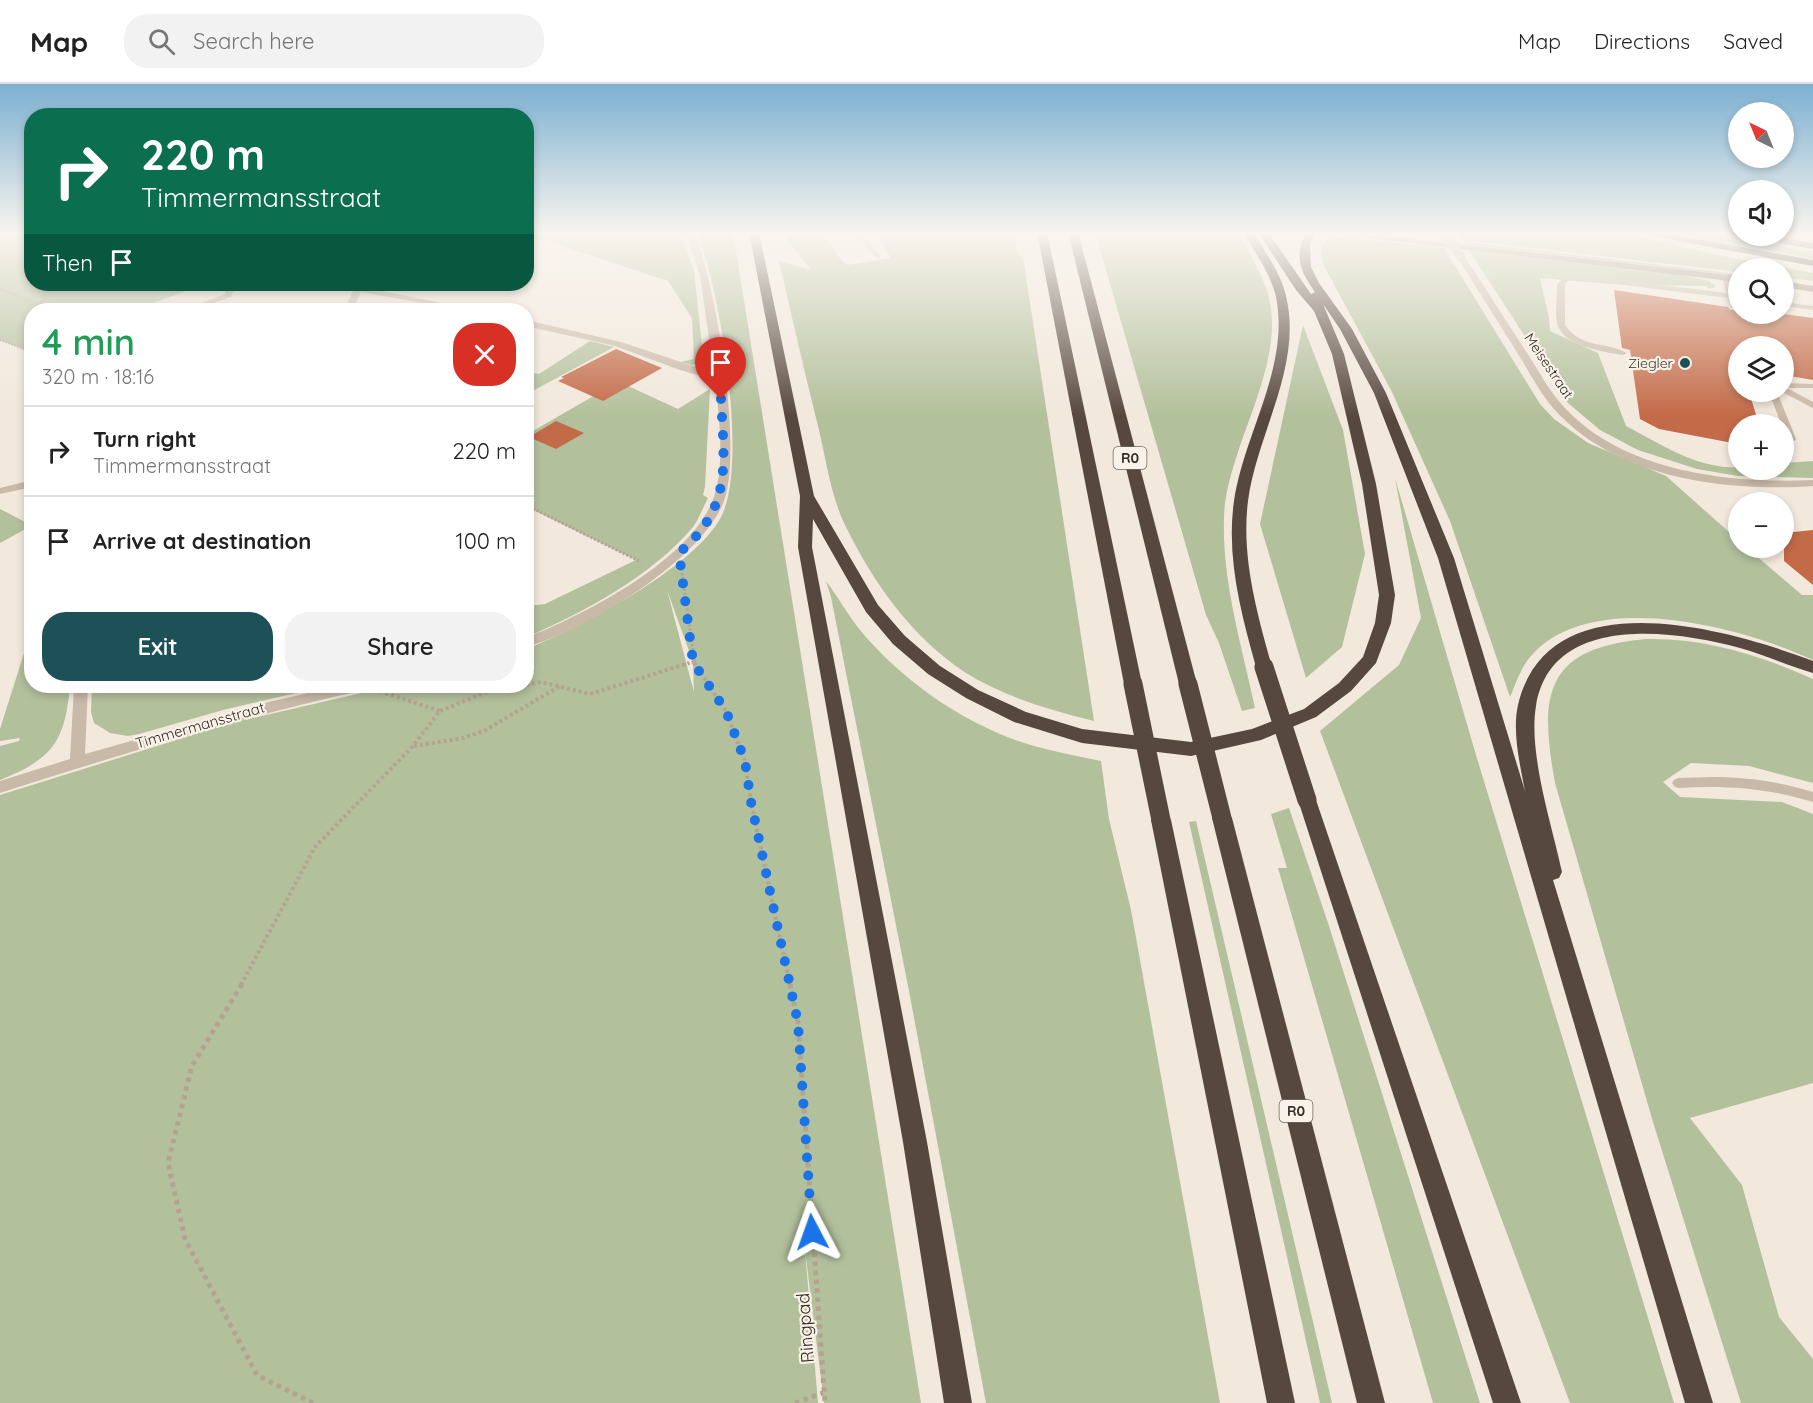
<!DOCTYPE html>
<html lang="en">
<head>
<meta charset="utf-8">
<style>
	:root { --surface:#fff; --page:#f2f2f2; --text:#222; --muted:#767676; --line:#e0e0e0; --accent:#1e5157 }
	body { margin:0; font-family:Quicksand,sans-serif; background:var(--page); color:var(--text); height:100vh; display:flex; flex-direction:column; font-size:22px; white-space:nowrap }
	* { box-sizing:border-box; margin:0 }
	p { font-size:20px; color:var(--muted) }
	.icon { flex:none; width:33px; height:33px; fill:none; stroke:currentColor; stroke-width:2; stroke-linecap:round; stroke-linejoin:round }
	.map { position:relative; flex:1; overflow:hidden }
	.details { position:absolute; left:24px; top:219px; width:510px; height:390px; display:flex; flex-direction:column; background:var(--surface); border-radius:24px; box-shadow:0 3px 9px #0003 }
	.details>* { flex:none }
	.hud { position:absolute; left:24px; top:24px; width:510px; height:183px; border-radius:24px; box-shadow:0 3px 9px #0003; background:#0b6e4f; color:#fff; overflow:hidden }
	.needle { width:39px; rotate:317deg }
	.tools { position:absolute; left:1728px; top:18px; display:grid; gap:12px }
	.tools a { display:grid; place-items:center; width:66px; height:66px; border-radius:50%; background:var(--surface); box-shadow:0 3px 9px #0003; font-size:30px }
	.pin { position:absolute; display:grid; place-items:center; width:51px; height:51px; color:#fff; margin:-62px -26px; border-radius:50% 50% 50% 0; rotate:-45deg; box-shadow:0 0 6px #0007 }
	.pin .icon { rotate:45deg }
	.me { position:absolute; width:66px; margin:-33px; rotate:356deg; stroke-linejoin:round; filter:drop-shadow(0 0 4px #0008) }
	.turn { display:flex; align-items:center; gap:21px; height:126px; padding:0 18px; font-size:27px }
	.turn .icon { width:78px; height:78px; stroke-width:2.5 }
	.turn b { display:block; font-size:42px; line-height:51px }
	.then { display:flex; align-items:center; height:57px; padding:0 18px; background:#0003; gap:12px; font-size:22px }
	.round { display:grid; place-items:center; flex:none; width:63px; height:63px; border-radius:24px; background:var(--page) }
	.summary { display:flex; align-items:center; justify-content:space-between; height:102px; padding:0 18px }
	h1 { font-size:36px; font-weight:600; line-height:45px; color:#1e9e55 }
	.cta { display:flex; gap:12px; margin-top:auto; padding:12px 18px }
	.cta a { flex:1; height:69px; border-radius:24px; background:var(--accent); color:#fff; font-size:24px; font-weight:600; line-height:69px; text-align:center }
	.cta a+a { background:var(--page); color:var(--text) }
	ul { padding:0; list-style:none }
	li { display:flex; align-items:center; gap:18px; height:90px; padding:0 18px; border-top:2px solid var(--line) }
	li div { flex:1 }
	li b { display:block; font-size:22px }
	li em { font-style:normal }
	header { display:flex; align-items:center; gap:36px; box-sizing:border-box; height:84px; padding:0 30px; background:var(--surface); border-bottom:2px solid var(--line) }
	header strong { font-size:28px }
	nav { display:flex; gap:33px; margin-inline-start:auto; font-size:21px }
	.search { width:420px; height:54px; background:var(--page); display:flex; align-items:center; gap:15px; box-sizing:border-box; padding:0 21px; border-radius:24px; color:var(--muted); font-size:22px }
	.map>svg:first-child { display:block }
	.green { fill:#b3c09c; fill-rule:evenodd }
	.building { fill:#c36a48 }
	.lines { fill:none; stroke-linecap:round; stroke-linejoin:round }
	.path-far3 { stroke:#b5a392; stroke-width:2; stroke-dasharray:1.5 1.5; stroke-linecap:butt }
	.path-far2 { stroke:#b5a392; stroke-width:3; stroke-dasharray:2 2; stroke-linecap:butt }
	.path-far1 { stroke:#b5a392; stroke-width:4; stroke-dasharray:3 3; stroke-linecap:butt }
	.path { stroke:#b5a392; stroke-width:5; stroke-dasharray:4.5 4.5; stroke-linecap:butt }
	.service { fill:#c9b9a8; fill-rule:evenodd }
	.minor { fill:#c9b9a8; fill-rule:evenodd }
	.secondary { fill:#9d8879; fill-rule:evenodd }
	.motorway { fill:#57483f; fill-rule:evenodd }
	.minor-bridge { stroke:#c9b9a8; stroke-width:9 }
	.motorway-bridge { stroke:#57483f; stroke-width:19 }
	.route { stroke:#1a73e8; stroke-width:10; stroke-dasharray:0 18 }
	.poi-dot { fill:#1e5157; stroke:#f9f2e8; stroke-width:2 }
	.labels { text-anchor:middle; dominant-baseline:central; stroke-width:4.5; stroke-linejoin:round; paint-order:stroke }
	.far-poi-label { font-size:14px; fill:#362d28; stroke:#f9f2e8; text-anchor:end }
	.far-street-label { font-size:14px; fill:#362d28; stroke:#f9f2e8 }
	.shield { fill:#f9f2e8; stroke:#706862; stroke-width:1.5 }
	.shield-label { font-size:14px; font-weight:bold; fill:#362d28 }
	.street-label { font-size:15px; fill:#362d28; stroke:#f9f2e8 }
	.near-street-label { font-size:18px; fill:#362d28; stroke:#f9f2e8 }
</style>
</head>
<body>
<header>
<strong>Map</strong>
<div class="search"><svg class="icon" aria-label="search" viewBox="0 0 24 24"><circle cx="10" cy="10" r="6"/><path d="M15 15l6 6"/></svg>Search here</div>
<nav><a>Map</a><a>Directions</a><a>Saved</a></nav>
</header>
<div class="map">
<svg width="1813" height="1319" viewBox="0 0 1813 1319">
	<rect width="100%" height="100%" fill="#f2e8dc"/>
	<g class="green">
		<path d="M0 148H31L32 200H211L190 205 136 226H32L31 268 0 256Z"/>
		<path d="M526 148H679L694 187 703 270 701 279 692 281 680 278 694 275 692 234 668 197 527 150Z"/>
		<path d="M697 148H733L921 1319H824L805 1166 818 1319H0V711L231 639 392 602H526L527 565C579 544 694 484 721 433 749 380 720 205 697 148ZM667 506 693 578 694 609V608Z"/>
		<path d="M782 148H821L842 177 847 181 891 174 875 148H1015L1017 170 1023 173 1094 637C1050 626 1005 613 966 589 911 553 872 497 844 439 831 411 826 376 819 346 805 290 792 234 779 177L811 186Z"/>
		<path d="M1095 148H1237C1248 166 1259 184 1266 204 1285 256 1254 319 1238 368 1231 390 1224 412 1224 435 1222 498 1242 562 1255 624L1242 627 1219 559 1206 531Z"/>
		<path d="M1457 148H1618L1718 171 1813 189V197L1784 193V184H1738V188L1463 156Z"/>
		<path d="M1667 148H1706L1813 169V175Z"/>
		<path d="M1328 152 1444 164 1540 320 1554 335 1588 359 1666 392 1738 456V464H1747L1802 511H1813V576C1742 543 1591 503 1531 572 1521 583 1516 599 1510 613L1450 437 1392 308 1323 180 1321 167Z"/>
		<path d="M1464 158 1738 190V192L1465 160Z"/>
		<path d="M1469 166 1682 191 1709 197 1716 203 1708 205 1707 202 1613 200 1540 194C1543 212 1550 230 1550 247L1598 269 1626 342C1659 359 1699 386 1738 383V386H1784V379L1813 377V394L1738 392 1697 385 1638 366 1600 346 1568 319Z"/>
		<path d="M1303 241 1343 346 1365 470 1342 563 1306 594 1260 440Z"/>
		<path d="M590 257 614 263 527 310V288L539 290Z"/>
		<path d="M626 301 678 325 710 305 705 403 703 411 708 414C703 423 699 435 693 443 652 492 584 528 527 553V522L545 520 636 476 527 423 526 351 597 310Z"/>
		<path d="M1395 394 1476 671 1674 1319H1570L1320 647 1399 581 1421 534Z"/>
		<path d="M0 425 31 441V442L0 459Z"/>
		<path d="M826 497C838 513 848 531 860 546 903 598 968 643 1034 662 1056 668 1078 672 1101 677L1109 735 1131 826 1220 1319H986L909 907 831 513Z"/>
		<path d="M31 547 32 602H70C65 657 53 675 0 696V662L19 657 20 654 0 657V645Z"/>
		<path d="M1646 555C1705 554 1760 571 1813 595V699L1749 682 1691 679 1663 698 1680 713 1782 718 1813 730V999L1690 1034 1742 1101 1779 1233 1813 1275V1319H1741L1653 1038 1555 699C1539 611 1544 564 1646 555Z"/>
		<path d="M92 602H326L223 626 139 650 128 652 110 649 94 639 91 628Z"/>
		<path d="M1289 724 1328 839 1480 1319H1433L1278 784H1287L1271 730Z"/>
		<path d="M1196 737 1332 1319H1320L1189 738Z"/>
	</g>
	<g class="building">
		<path d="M1614 206 1728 223 1730 226 1738 225V230H1783L1813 234V296L1784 291V262H1738V308H1749L1759 340H1738V360L1659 345 1640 335 1630 266 1622 264Z"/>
		<path d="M616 265 662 284 603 317 558 297 564 294 561 293Z"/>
		<path d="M556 337 584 349 556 365 529 353Z"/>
		<path d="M1813 446V501L1784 477V449Z"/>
	</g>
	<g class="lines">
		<g class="path-far3">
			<path d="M0 205 57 226"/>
			<path d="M0 256 32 268"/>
		</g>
		<g class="path-far2">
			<path d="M526 421 641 478"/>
			<path d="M682 489 695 581"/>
			<path d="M684 581 693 578"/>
		</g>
		<g class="path-far1">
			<path d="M694 579 726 627 745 677 751 718 790 901"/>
			<path d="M526 601 541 598 590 610 689 579"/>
			<path d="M440 627 487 608 522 602"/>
			<path d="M414 662 463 654 484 647 560 602"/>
			<path d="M241 901 315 763 413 662 440 627 376 606"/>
		</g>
		<g class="path">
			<path d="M242 900 192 982 168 1079 185 1155 257 1291 313 1319"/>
			<path d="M790 900 798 939 825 1319"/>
			<path d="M795 1319 823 1309"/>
		</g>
		<g class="service">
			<path d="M855 148H861L880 172V174H876Z"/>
			<path d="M1576 191 1727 209 1721 193 1725 191 1729 193 1734 210 1738 211V215H1735L1738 222 1731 224 1728 214 1576 195 1568 197 1565 200V241C1581 265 1606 257 1627 269L1623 271C1605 268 1561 262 1557 239 1555 226 1557 212 1557 200L1564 194Z"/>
			<path d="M246 200H256L233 208 231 213 193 226H184L225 210 227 205Z"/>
			<path d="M1784 218 1813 222V226L1784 222Z"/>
			<path d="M1784 299 1813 300V304H1787L1813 318V324L1782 308Z"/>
			<path d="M1769 308H1777L1796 355 1795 357 1788 355 1784 340H1781Z"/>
			<path d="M1713 693C1748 693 1780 698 1813 708V718C1768 704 1725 701 1678 704L1674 702 1672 699 1674 696 1678 694Z"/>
		</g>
		<g class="minor">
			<path d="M686 148H694C716 200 743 365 724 417 702 476 585 547 526 563V554C585 530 686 479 712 418 726 386 719 331 715 296L680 286 615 262 526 242V236L621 258 714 289 700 192Z"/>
			<path d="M1458 171 1465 173C1486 205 1506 237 1527 269 1537 284 1546 301 1557 315 1615 387 1727 400 1813 396V402C1723 408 1610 394 1549 319 1538 305 1529 288 1520 273 1499 240 1478 206 1457 173Z"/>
			<path d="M353 200H361L362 203 477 226H461L361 208 352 226H344L354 205Z"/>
			<path d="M32 396V403L0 410V404Z"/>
			<path d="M74 602H88L85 670 269 618 339 602H367L360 607C238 634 119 671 0 709V697L70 675Z"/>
		</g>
		<g class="secondary">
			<path d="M1330 148H1353L1738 192V198L1334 150Z"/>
			<path d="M1784 197 1813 202V208L1784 203Z"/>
		</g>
		<g class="motorway">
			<path d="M749 148H759L814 412 878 521 905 552 940 582 978 606 1026 628 1082 645 1191 658 1252 645 1304 625 1339 599 1363 573 1375 539 1379 511 1362 400 1332 270 1314 227 1296 206 1258 148H1268L1311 210 1315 208C1300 187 1293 171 1307 148H1317L1310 160 1311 183 1319 199 1352 245 1386 309 1454 474 1525 707C1520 681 1512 647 1518 621 1548 493 1729 545 1813 577V589C1788 582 1765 571 1740 564 1673 546 1551 529 1536 622 1528 669 1552 741 1562 788L1559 794 1553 796 1713 1319H1685L1438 474 1374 309 1340 245 1323 220 1344 270 1376 400 1395 511 1391 539 1376 579 1351 607 1316 633 1261 656 1191 672 1082 659 1014 638 966 614 928 590 893 560 866 528 813 435 812 463 927 1058 972 1319H944L903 1058 798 463 800 412Z"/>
			<path d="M1037 148H1047L1142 600 1139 604H1127L1124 600Z"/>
			<path d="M1068 148H1078L1197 600 1194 604H1182L1179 600Z"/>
			<path d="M1243 148H1253C1265 168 1281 189 1286 212 1303 282 1257 349 1248 417 1241 473 1257 529 1272 583L1270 587H1258L1256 583C1241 529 1226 473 1234 417 1244 349 1290 283 1276 213 1271 190 1255 169 1243 148Z"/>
			<path d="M1641 148H1660L1813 176V182L1646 151Z"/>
			<path d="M1753 152H1772L1813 159V165L1758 155Z"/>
			<path d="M1307 709 1314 711 1316 716 1521 1319H1493L1298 716 1300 711Z"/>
			<path d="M1222 726 1229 729 1232 734 1385 1319H1357L1212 734 1215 729Z"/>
			<path d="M1161 728 1168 731 1171 736 1295 1319H1267L1151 736 1154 731Z"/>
		</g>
		<path class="minor-bridge" d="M1445 148 1461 173"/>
		<g class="motorway-bridge">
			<path d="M1264 583 1307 716"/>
			<path d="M1133 600 1161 736"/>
			<path d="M1188 600 1222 734"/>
		</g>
	</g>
	<linearGradient id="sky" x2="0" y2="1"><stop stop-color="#7cb0d1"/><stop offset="0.45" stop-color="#f9f5ef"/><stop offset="1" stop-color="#f9f5ef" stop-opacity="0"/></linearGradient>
	<rect width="1813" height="332" fill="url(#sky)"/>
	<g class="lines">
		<path class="route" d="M721 315C724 378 733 423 680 468V476L693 578 726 627 745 677 751 718 798 939 812 1148"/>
	</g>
	<circle class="poi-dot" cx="1685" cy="279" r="6"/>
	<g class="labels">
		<g class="far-poi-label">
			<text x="1673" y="279">Ziegler</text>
		</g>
		<g class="far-street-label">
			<text transform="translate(1549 282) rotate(56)">Meisestraat</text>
		</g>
		<g class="shield">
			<rect x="1113.5" y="363" width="33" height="22" rx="4.5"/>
			<rect x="1279.5" y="1016" width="33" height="22" rx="4.5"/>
		</g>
		<g class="shield-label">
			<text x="1130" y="374">R0</text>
			<text x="1296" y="1027">R0</text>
		</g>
		<g class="street-label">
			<text transform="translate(200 641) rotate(-16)">Timmermansstraat</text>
		</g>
		<g class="near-street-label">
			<text transform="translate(805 1244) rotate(-94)">Ringpad</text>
		</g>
	</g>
</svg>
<div class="tools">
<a><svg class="needle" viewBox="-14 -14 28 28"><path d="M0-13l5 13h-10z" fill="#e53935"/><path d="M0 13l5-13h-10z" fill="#767676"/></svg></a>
<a><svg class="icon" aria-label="sound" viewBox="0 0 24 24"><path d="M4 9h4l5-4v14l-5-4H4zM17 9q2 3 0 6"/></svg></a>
<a><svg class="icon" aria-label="search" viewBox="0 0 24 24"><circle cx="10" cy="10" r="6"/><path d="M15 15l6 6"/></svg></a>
<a><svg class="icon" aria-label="layers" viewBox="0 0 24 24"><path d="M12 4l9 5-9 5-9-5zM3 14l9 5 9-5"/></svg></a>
<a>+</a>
<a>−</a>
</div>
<div class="pin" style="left:721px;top:315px;background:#d93025"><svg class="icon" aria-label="arrive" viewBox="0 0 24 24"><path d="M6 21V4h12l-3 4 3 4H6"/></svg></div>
<svg class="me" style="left:812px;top:1148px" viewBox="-20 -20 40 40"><path d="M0-17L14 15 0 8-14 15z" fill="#1a73e8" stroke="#fff" stroke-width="4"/></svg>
<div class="hud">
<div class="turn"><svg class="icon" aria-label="right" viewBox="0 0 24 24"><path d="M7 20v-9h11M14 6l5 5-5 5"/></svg><div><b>220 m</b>Timmermansstraat</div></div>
<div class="then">Then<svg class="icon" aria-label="arrive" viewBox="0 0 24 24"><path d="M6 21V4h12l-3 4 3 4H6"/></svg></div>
</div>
<section class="details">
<div class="summary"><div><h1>4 min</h1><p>320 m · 18:16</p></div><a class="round" style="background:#d93025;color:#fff"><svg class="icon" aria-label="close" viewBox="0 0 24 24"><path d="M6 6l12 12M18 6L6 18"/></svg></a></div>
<ul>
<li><svg class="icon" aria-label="right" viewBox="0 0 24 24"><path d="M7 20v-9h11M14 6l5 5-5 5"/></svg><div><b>Turn right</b><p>Timmermansstraat</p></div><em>220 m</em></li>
<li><svg class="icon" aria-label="arrive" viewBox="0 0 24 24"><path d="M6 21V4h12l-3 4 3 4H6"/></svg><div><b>Arrive at destination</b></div><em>100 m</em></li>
</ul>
<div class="cta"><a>Exit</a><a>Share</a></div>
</section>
</div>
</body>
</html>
